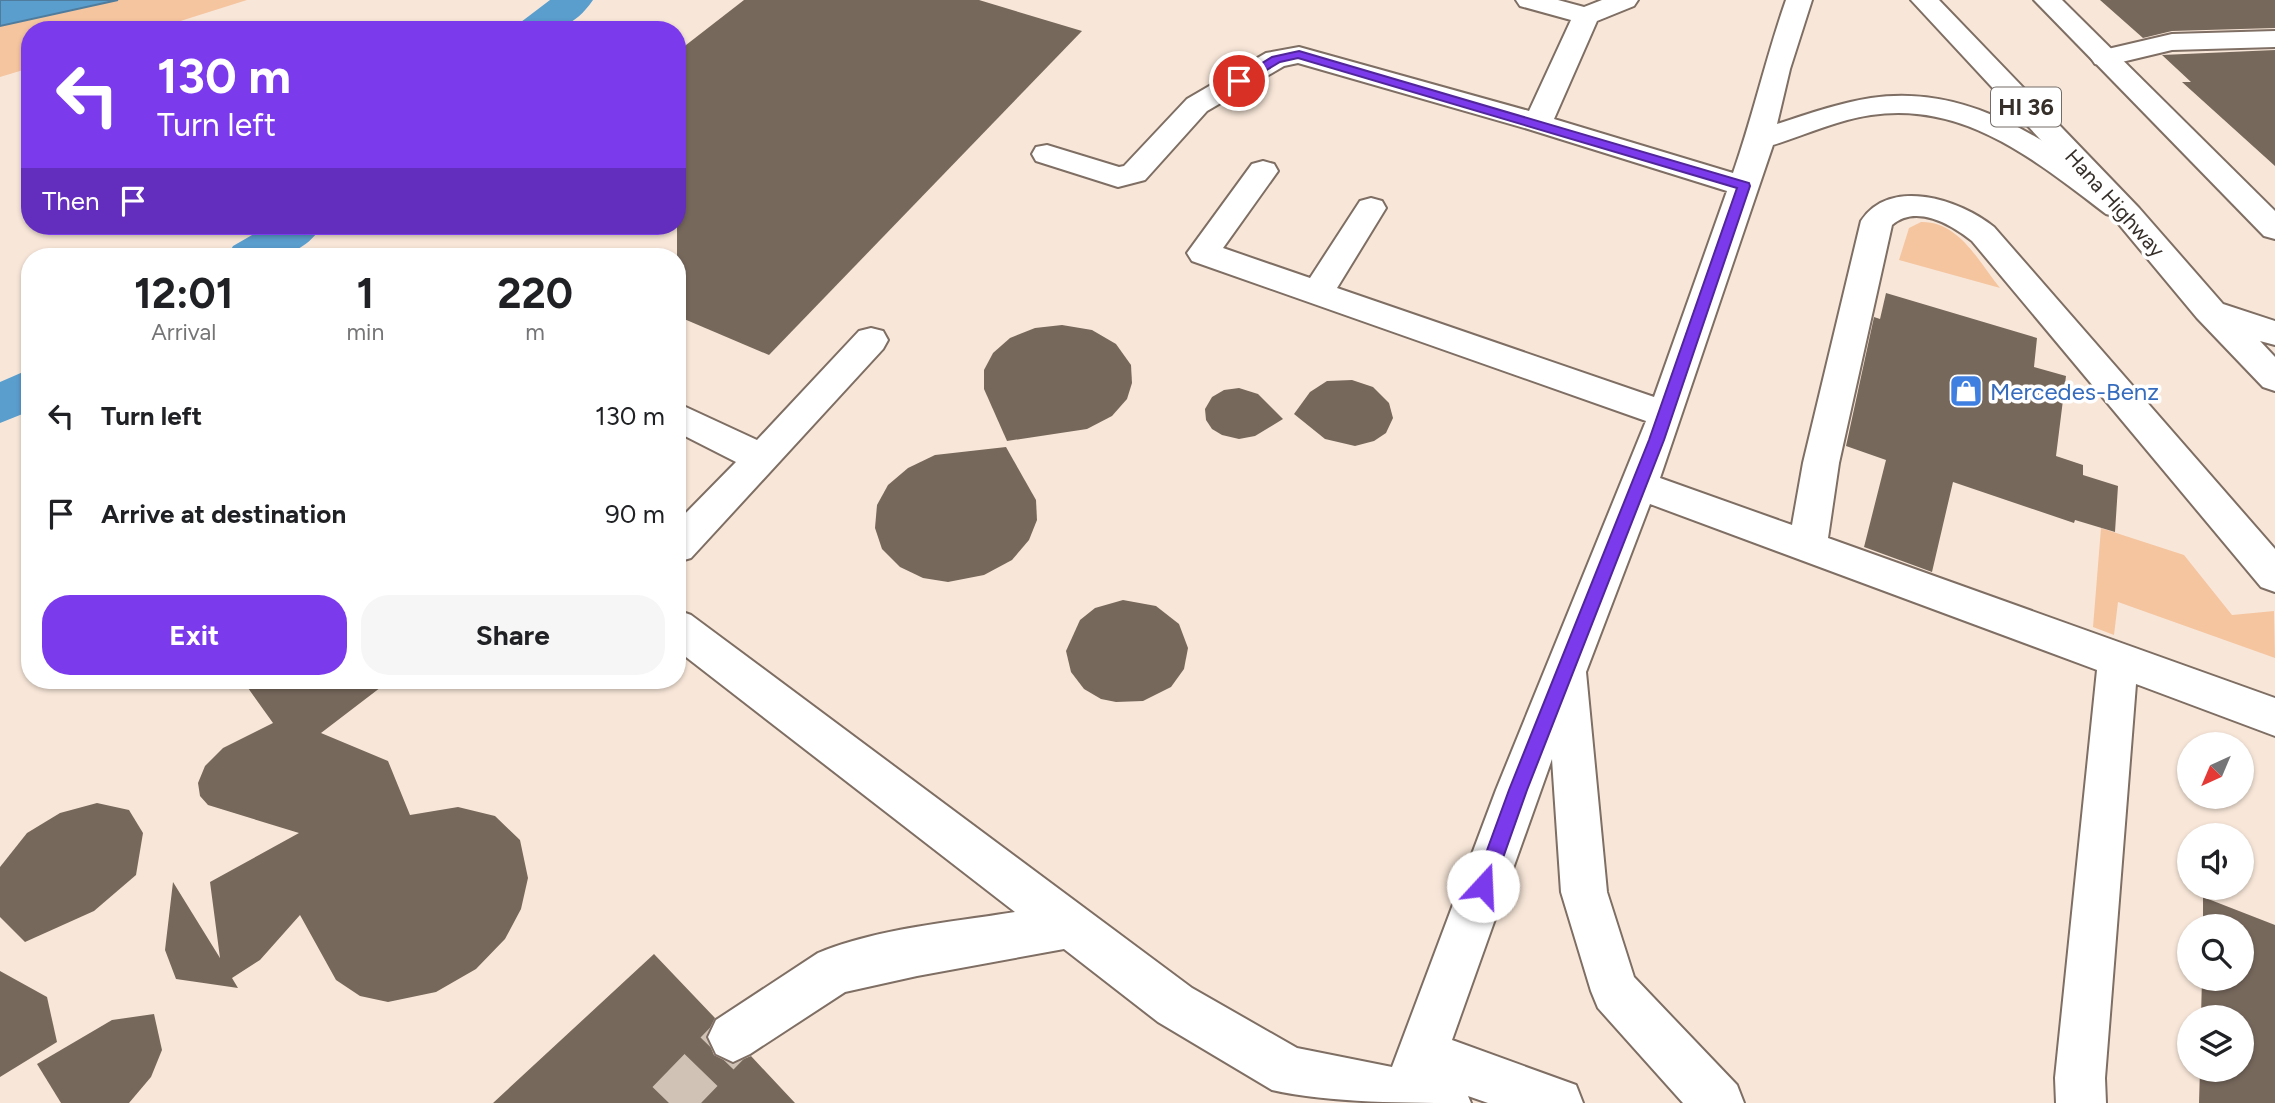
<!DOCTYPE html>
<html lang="en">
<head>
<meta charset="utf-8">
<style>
	:root { --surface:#fff; --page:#f6f6f6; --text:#202124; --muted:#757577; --accent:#7c3aed }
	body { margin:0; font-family:Figtree,sans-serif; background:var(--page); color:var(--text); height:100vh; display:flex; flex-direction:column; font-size:26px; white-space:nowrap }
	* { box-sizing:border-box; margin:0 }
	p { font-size:23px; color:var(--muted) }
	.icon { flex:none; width:38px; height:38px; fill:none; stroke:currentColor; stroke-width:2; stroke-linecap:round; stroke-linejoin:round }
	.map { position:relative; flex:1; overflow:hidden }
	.side { position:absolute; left:21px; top:248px; width:665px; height:441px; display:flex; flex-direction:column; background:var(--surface); border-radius:28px; box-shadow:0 2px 5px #0004 }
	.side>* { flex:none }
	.banner { position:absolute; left:21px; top:21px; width:665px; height:214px; border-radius:28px; box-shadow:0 2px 5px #0004; background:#7c3aed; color:#fff; overflow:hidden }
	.needle { width:46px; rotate:224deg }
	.tools { position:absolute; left:2177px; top:732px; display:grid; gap:14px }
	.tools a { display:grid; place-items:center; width:77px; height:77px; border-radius:50%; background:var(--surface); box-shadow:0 2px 5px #0004; font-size:35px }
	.pin { position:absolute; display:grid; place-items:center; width:60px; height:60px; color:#fff; margin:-30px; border:4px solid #fff; border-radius:50%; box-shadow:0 2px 7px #0007 }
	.me { position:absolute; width:77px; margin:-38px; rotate:20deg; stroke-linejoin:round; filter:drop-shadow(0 0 5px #0008) }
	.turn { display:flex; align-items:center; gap:24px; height:147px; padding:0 21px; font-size:32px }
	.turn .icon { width:91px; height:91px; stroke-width:2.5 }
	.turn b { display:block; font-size:49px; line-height:60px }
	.then { display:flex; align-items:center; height:66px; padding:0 21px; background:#0003; gap:14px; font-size:26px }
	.eta { display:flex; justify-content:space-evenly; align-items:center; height:119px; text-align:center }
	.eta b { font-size:42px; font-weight:700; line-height:49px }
	.action { display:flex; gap:14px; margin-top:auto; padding:14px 21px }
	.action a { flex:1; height:80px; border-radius:28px; background:var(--accent); color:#fff; font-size:28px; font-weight:700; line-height:80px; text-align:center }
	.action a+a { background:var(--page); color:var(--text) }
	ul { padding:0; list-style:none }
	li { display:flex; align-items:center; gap:21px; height:98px; padding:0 21px }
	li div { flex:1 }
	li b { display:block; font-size:26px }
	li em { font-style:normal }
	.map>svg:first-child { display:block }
	.green { fill:#f5c5a0 }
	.water { fill:#5a9ece; stroke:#4f7c9c; stroke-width:2 }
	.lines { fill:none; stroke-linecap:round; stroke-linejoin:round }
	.canal { fill:#5a9ece; fill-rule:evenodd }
	.building { fill:#77685c }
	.minor-tunnel { stroke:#d1c2b6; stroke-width:46; stroke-dasharray:46 23; stroke-linecap:butt }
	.minor-casing { stroke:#7e6e63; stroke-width:4 }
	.major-casing { stroke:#7e6e63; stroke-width:4 }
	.minor { fill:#fff; fill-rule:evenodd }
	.major { fill:#fff; fill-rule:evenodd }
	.route { fill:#7c3aed; stroke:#51269a; stroke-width:2 }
	.labels { text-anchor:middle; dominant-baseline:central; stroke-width:7; stroke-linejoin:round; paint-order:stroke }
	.far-street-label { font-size:21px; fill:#352e29; stroke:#fff }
	.shield { fill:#fff; stroke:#726d69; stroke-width:2 }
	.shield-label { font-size:23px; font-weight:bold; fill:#352e29 }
	.shop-label { font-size:24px; fill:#366cbe; stroke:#fff; text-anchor:start }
</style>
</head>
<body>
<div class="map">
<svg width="2275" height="1103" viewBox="0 0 2275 1103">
	<rect width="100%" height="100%" fill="#f8e7d9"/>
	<g class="green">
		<path d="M118 0H247L152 30H30V68L0 77V26Z"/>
		<path d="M1921 222C1959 221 1979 262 2000 288L1899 260 1909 228Z"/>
		<path d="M2101 528 2184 555 2232 615 2274 611 2275 658 2118 602 2114 635 2093 627Z"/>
	</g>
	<path class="water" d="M0 0H118L0 26Z"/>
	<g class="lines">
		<g class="canal">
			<path d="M550 0H593C570 33 550 30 515 30L521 22Z"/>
			<path d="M268 226H322C299 262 264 257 227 257L233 246Z"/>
			<path d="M30 369V411L0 423V382Z"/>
		</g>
	</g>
	<g class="building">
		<path d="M744 0H979L1082 31 769 355 677 316V52Z"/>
		<path d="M2100 0H2275V28L2172 31 2143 38Z"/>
		<path d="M2275 50V166L2182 82H2191L2162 55Z"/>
		<path d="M1886 293 2037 338 2034 367 2066 376 2056 456 2083 465V475L2118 486 2115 532 2075 520 2074 523 1953 482 1932 572 1864 547 1886 460 1846 446 1874 317 1880 319Z"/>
		<path d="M1062 325 1092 330 1116 344 1131 365 1132 383 1127 399 1112 416 1087 429 1007 441 984 389V370L993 353 1010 338 1035 328Z"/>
		<path d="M1352 380 1373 387 1389 403 1393 418 1386 433 1374 441 1355 446 1325 439 1294 414 1310 392 1327 381Z"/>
		<path d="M1239 388 1258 394 1283 419 1255 436 1239 439 1222 435 1212 429 1206 420 1205 409 1212 397 1224 390Z"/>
		<path d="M1006 447 1036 500 1037 520 1029 540 1012 560 984 575 948 582 923 578 900 567 882 549 875 528 877 505 888 485 908 468 935 455Z"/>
		<path d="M1123 600 1156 606 1179 624 1188 648 1184 669 1171 687 1143 701 1116 702 1101 699 1084 689 1071 672 1066 651 1080 620 1095 608Z"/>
		<path d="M243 681H389L321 733 388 761 410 815 458 807 495 816 520 840 528 878 521 909 505 939 476 969 436 992 388 1002 360 996 336 980 300 915 260 960 232 978 238 988 176 979 165 950 173 882 220 958 210 882 299 833 208 805 200 796 198 783 205 766 223 748 273 723Z"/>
		<path d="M97 803 129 810 143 833 136 875 94 911 25 942 0 917V867L27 833 60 813Z"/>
		<path d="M2203 897 2275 925V1103H2199L2200 1069H2242V1017H2201L2202 978H2242V926H2203Z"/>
		<path d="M654 954 715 1018 706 1036 714 1055 732 1064 751 1056 795 1103H493Z"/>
		<path d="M0 971 47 997 57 1042 0 1077Z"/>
		<path d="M154 1014 162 1050 151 1077 129 1103H61L37 1064 112 1020Z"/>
	</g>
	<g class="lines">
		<path class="minor-tunnel" d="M669 1103 733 1037"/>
		<defs>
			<g id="minor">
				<path d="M1516 0H1558L1584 7 1602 0H1638L1634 6 1597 21 1554 119 1733 173C1753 116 1766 57 1786 0H1812L1790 69 1777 124C1808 114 1839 103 1871 98 1972 83 2051 144 2128 200L2132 207 2128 214 2117 217 2106 214C2036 161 1965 101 1871 115 1837 120 1805 135 1773 145L1660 478 1792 525 1803 463 1861 221C1890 176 1961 200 1994 227L2275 549V592L2261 587 1972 241C1951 224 1916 204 1892 225L1839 463 1828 538 2275 698V736L2136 684 2105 1078 2106 1103H2056L2055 1078 2097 670 1650 504 1586 672 1607 892 1634 977 1737 1085 1744 1103H1683L1598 1008 1591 991 1561 892 1552 759 1452 1040 1576 1085 1583 1103H1488L1468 1096 1471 1103C1411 1103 1328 1103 1272 1090L1158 1022 1064 949 917 976 845 992 750 1054 733 1062 716 1054 708 1037 716 1020 818 953C875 929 953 922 1015 912L677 650V610L691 615 1192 988 1297 1048 1392 1067 1496 790 1646 421 1192 261 1187 253 1252 164 1263 161 1274 164 1278 171 1223 248 1310 278 1360 201 1371 198 1382 201 1386 208 1337 288 1654 397 1727 191 1528 129 1298 63 1284 66 1207 111 1145 180 1118 187 1036 161 1032 154 1036 147 1047 145 1119 167 1124 166 1187 99 1266 53 1299 47 1529 111 1571 20 1520 6Z"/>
				<path d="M2275 31V47L2172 50 2105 66 2095 64 2091 58 2095 52 2172 34Z"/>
				<path d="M871 328 883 331 888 340 883 349 691 558 677 562V522L736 462 677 432V403L757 440 859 331Z"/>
			</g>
			<g id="major">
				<path d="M1911 0H1939L2139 208 2223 304 2275 321V345L2260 341 2275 357V391L2263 387 2197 318 2117 222Z"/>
				<path d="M2034 0H2062L2275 211V239L2264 236Z"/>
			</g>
		</defs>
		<use href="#minor" class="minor-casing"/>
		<use href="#major" class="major-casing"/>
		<use href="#minor" class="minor"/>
		<use href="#major" class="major"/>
	</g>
	<path class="route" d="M1299 51 1749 183 1750 186 1664 440 1527 790 1493 886 1490 892 1483 895 1477 892 1474 886 1509 790 1649 440 1737 188 1298 58 1280 62 1243 84 1233 81 1272 57Z"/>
	<defs>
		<symbol id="shop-square" viewBox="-11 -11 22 22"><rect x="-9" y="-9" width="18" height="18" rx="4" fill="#3f7fe0" stroke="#fff"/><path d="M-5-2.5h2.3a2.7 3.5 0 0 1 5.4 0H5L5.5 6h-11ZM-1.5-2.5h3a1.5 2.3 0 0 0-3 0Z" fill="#fff"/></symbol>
	</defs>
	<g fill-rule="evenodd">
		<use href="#shop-square" x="1947" y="372" width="38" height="38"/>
	</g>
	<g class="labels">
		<g class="far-street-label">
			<text transform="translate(2115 203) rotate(48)">Hana Highway</text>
		</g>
		<rect class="shield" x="1991" y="87.5" width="70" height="39" rx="5"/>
		<g class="shield-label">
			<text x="2026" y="107">HI 36</text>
		</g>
		<g class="shop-label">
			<text x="1990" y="391">Mercedes-Benz</text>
		</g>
	</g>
</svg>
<div class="tools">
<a><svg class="needle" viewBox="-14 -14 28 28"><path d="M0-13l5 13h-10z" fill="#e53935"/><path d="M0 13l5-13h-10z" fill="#757577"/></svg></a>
<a><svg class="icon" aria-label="sound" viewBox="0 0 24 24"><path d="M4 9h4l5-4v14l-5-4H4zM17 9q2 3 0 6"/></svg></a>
<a><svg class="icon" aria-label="search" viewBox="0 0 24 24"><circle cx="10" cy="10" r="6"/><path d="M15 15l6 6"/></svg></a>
<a><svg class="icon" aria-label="layers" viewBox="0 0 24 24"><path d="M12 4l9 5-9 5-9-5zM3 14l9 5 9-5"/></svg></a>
</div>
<div class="pin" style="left:1239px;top:81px;background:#d93025"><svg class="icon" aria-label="arrive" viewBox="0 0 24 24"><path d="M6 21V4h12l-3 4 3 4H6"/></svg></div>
<svg class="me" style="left:1483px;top:886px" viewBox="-20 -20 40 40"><circle r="19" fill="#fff"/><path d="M0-13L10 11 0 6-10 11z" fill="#7c3aed"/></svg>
<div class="banner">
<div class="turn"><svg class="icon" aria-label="left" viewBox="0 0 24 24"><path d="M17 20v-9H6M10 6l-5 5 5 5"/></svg><div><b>130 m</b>Turn left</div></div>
<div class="then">Then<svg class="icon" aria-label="arrive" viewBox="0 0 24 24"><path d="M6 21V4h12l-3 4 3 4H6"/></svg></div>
</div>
<section class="side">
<div class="eta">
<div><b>12:01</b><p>Arrival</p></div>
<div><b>1</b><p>min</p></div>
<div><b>220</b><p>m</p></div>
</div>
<ul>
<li><svg class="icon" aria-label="left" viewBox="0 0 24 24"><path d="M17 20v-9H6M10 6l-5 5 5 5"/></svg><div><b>Turn left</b></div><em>130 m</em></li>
<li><svg class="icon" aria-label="arrive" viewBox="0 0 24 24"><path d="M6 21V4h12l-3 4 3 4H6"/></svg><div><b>Arrive at destination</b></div><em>90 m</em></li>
</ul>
<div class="action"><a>Exit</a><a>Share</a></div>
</section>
</div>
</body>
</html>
